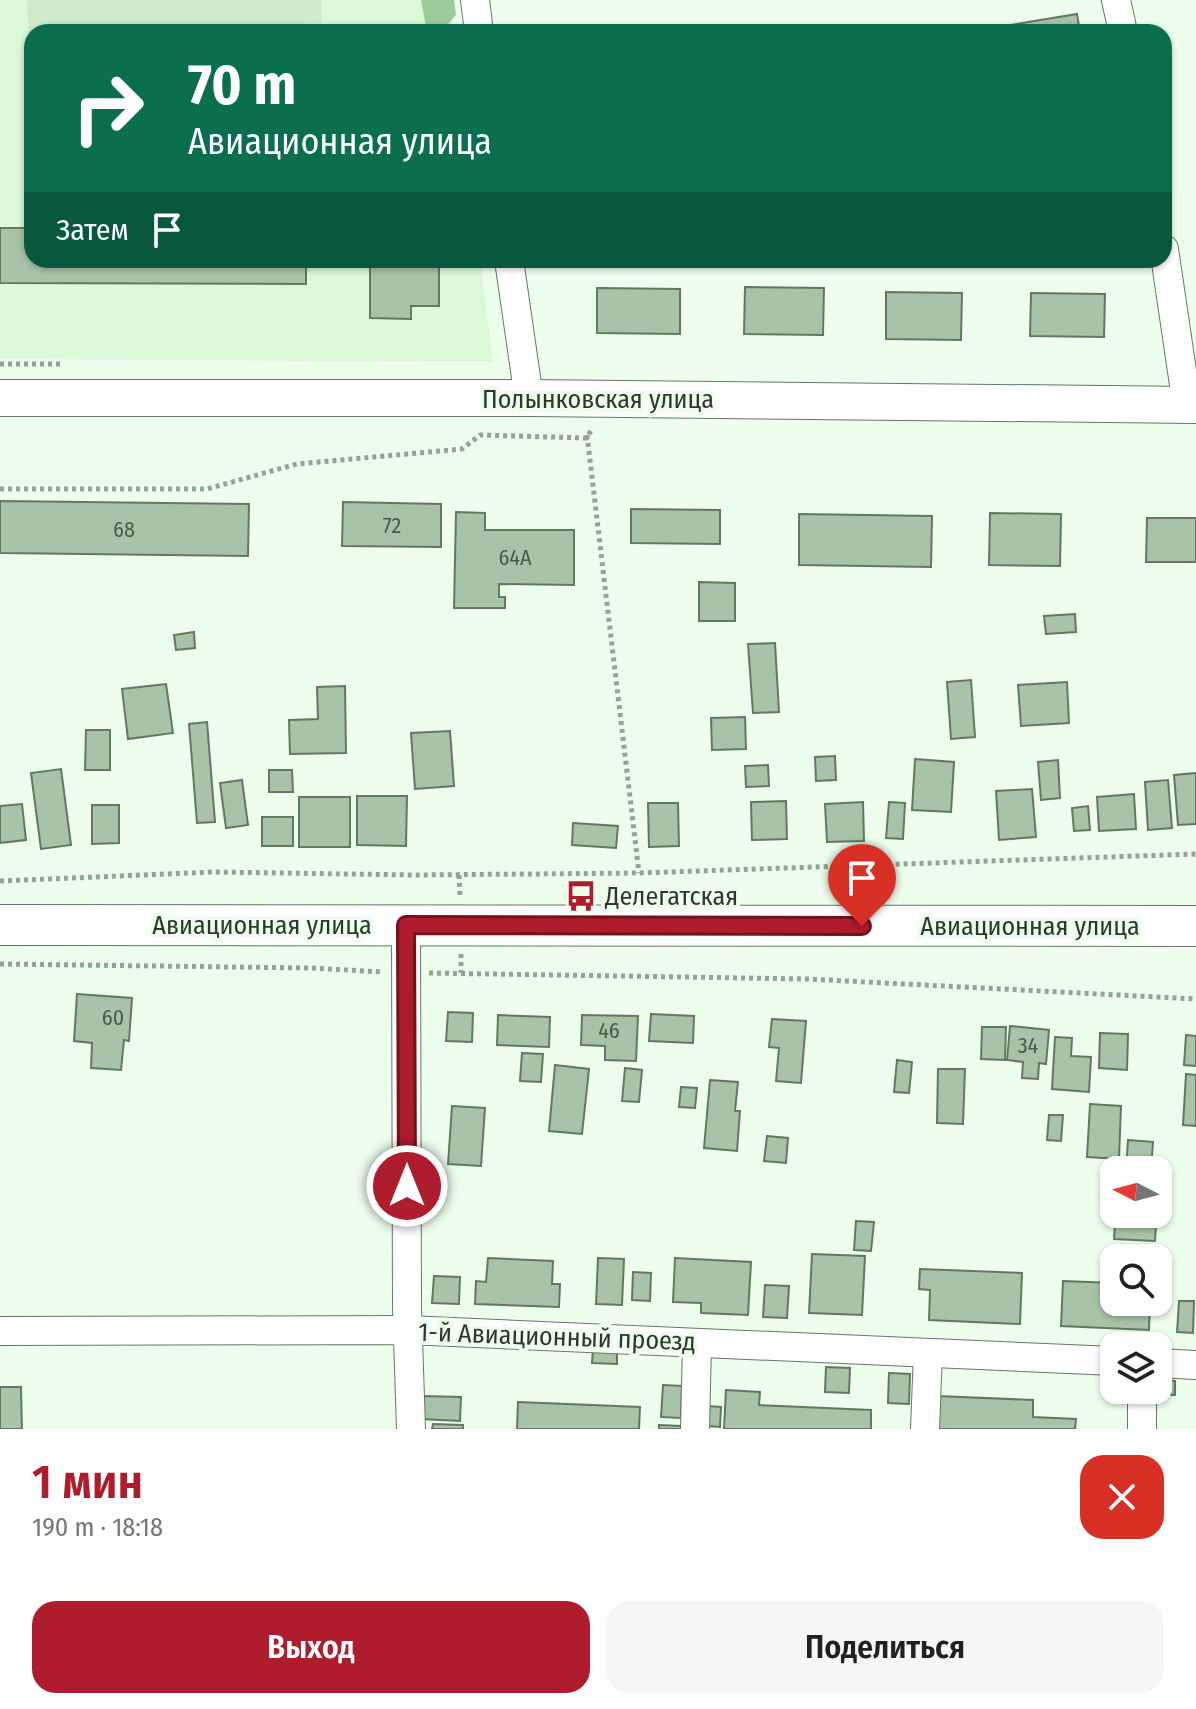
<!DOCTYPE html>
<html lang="ru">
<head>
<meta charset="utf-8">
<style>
	:root { --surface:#fff; --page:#f6f6f6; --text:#202124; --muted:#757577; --accent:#af1c2d }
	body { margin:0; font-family:"Fira Sans Condensed",sans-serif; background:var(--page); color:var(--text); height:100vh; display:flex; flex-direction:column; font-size:30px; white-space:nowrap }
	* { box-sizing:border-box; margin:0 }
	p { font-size:26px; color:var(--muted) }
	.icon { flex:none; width:44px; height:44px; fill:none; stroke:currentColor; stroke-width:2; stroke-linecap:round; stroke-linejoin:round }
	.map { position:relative; height:1429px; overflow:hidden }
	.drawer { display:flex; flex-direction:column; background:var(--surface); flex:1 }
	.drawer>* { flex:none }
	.top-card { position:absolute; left:24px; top:24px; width:1148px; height:244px; border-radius:24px; box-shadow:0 2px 6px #0004; background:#0b6e4f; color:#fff; overflow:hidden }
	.needle { width:52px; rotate:276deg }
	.buttons { position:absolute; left:1100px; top:1156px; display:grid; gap:16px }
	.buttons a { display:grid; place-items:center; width:72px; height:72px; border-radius:16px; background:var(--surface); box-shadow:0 2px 6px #0004; font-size:40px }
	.pin { position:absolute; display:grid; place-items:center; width:68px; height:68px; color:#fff; margin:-82px -34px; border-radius:50% 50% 50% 0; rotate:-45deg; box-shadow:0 0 8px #0007 }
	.pin .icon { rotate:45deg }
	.me { position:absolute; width:88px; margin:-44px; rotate:0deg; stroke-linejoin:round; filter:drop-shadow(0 0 6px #0008) }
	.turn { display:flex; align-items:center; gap:28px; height:168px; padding:0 32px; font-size:36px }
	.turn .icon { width:104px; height:104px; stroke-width:2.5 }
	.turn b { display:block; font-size:56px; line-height:68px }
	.then { display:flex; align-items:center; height:76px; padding:0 32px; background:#0003; gap:16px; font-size:30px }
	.round { display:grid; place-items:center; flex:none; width:84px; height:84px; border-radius:24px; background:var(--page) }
	.overview { display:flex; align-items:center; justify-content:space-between; height:136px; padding:0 32px }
	h1 { font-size:48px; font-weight:600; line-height:60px; color:var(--accent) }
	.cta { display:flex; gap:16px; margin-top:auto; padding:16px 32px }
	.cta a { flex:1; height:92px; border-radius:24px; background:var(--accent); color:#fff; font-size:32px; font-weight:600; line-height:92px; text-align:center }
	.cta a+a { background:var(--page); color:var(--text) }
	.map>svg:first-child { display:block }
	.built { fill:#d9f9d7 }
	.green { fill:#ceebcc }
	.forest { fill:#9dca9a }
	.building { fill:#a9c3a8; stroke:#617960; stroke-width:2 }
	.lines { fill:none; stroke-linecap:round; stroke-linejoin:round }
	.minor-casing { stroke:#627a61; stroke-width:30 }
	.tertiary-casing { stroke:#627a61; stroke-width:38 }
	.secondary-casing { stroke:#627a61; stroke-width:42 }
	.path { stroke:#95a394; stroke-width:5; stroke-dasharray:4 4; stroke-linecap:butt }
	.minor { stroke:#fff; stroke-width:28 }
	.tertiary { stroke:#fff; stroke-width:36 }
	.secondary { stroke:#fff; stroke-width:40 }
	.route-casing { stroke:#72121d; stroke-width:20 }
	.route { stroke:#af1c2d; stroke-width:14 }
	.labels { text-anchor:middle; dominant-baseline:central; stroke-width:8; stroke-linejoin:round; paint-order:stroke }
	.number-label { font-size:22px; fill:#4c5a4b }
	.street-label { font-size:26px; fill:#2d372c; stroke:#eefeed }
	.poi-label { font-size:26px; fill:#2d372c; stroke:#eefeed; text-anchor:start }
</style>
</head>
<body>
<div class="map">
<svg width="1196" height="1429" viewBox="0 0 1196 1429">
	<rect width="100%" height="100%" fill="#eefeed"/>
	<path class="built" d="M0 0H448L452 32H32V260H480L493 362 0 359Z"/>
	<path class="green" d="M27 0H321L322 23 156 32H32V39H29Z"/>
	<path class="forest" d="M421 0H454L456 15 441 32H427Z"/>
	<g class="building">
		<path d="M1077 14 1080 32H968Z"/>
		<path d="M0 228H32V260H306V284L0 283Z"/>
		<path d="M328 260H439V306H411V319L370 318V264H328Z"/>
		<path d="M745 287 824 288 823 335 744 334Z"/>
		<path d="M597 288 680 289V334L597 333Z"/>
		<path d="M886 292 962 293 961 340 886 339Z"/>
		<path d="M1031 293 1105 294 1104 337 1030 336Z"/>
		<path d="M0 501 249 504 248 556 0 553Z"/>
		<path d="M343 502 441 504V547L342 546Z"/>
		<path d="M631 509 720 510V544L631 543Z"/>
		<path d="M456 512 485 513V530H574V585L499 584V597H505V608H454Z"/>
		<path d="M990 513 1061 514 1060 566 989 565Z"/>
		<path d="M799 514 932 516 931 567 799 565Z"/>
		<path d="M1147 518H1196V562H1146Z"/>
		<path d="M699 582 735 583V621H699Z"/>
		<path d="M1075 614 1076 632 1046 634 1044 616Z"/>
		<path d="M194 632 195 648 176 650 174 635Z"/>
		<path d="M775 643 779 712 753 713 748 644Z"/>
		<path d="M971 680 975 737 951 739 947 682Z"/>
		<path d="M1067 682 1069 723 1021 726 1018 685Z"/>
		<path d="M166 684 173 733 128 739 122 689Z"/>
		<path d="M345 686 346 753 290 754 289 720 318 719 317 687Z"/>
		<path d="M745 717 746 749 712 750 711 718Z"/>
		<path d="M207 722 215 822 197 823 189 724Z"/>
		<path d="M86 730H110V770H85Z"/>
		<path d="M450 731 454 786 415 789 411 733Z"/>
		<path d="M835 756 836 780 816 781 815 757Z"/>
		<path d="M915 759 954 762 951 812 912 810Z"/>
		<path d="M1058 760 1060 798 1041 800 1038 762Z"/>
		<path d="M768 765 769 786 746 787 745 766Z"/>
		<path d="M61 769 71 845 41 849 31 773Z"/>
		<path d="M269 770H292L293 792H269Z"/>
		<path d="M1196 773V824L1178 825 1174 775Z"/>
		<path d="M242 780 248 825 226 828 220 783Z"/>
		<path d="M1168 780 1172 828 1148 830 1145 782Z"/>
		<path d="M1032 789 1036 837 999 840 996 791Z"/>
		<path d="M1134 794 1136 829 1099 831 1097 797Z"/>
		<path d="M357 796H407L406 846 357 845Z"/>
		<rect x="299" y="797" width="51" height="50"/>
		<path d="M786 801 787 839 752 840 751 802Z"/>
		<path d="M863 802 864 841 827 842 825 804Z"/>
		<path d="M889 802 905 803 903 839 886 838Z"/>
		<path d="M648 803H678L679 846 649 847Z"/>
		<path d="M22 804 26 840 0 843V806Z"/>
		<path d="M92 805H119V843L92 844Z"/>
		<path d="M1088 806 1090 830 1074 831 1072 808Z"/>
		<rect x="262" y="817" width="31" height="29"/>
		<path d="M573 823 618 826 616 848 572 845Z"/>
		<path d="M77 994 132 998 129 1041 124 1040 121 1070 91 1068 92 1043 74 1041Z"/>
		<path d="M448 1012 473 1013 472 1042 446 1041Z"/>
		<path d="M651 1014 694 1016 693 1043 649 1041Z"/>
		<path d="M498 1015 550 1017 549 1047 497 1045Z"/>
		<path d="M582 1015 638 1016 636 1061 605 1060V1046L581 1045Z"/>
		<path d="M772 1019 806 1021 801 1083 776 1081 779 1048 769 1047Z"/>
		<path d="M1010 1026 1049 1030 1046 1064 1039 1063 1038 1079 1022 1078 1023 1062 1007 1060Z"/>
		<path d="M982 1027H1006L1005 1060 981 1059Z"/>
		<path d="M1100 1033 1128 1034 1127 1070 1099 1068Z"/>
		<path d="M1186 1035 1196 1036V1066L1184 1065Z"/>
		<path d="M1055 1037 1072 1038 1071 1056 1091 1057 1089 1092 1052 1089Z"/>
		<path d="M522 1053 543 1054 541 1082 520 1081Z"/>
		<path d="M897 1060 912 1062 909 1093 894 1092Z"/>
		<path d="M555 1065 589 1069 582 1134 549 1131Z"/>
		<path d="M625 1068 642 1070 639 1102 622 1101Z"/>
		<path d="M938 1069H965L963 1124 937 1123Z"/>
		<path d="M1186 1074 1196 1075V1126L1183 1125Z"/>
		<path d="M710 1080 738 1082 735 1111H740L737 1151 704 1148Z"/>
		<path d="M681 1087 697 1088 695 1108 679 1107Z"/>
		<path d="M1090 1104 1121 1106 1119 1159 1087 1157Z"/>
		<path d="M452 1106 485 1108 481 1166 448 1164Z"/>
		<path d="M1049 1115H1063L1061 1141 1047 1140Z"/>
		<path d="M767 1136 788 1138 786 1163 764 1161Z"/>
		<path d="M1128 1140 1153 1142 1151 1170H1126Z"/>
		<path d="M1108 1206H1114V1214H1124V1222L1108 1221Z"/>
		<path d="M1135 1214H1151V1225H1156L1155 1241 1114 1239 1115 1223 1134 1224Z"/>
		<path d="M856 1221 874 1222 871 1251 854 1250Z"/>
		<path d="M812 1254 865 1256 862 1315 809 1313Z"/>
		<path d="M488 1258 553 1261 552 1284H560L559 1307 475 1304 476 1281 486 1282Z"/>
		<path d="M598 1258 624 1259 622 1305 596 1304Z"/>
		<path d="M675 1258 751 1262 748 1315 701 1313V1303L673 1302Z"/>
		<path d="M920 1269 1022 1273 1020 1324 929 1320 930 1290 919 1289Z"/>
		<path d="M633 1272 651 1273 650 1301 632 1300Z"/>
		<path d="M434 1276 460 1277 459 1304 432 1303Z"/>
		<path d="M1063 1281 1114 1283V1302H1150L1149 1330 1061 1326Z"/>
		<path d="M765 1285 789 1286 787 1318 763 1317Z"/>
		<path d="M1179 1301H1194L1193 1333 1177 1332Z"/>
		<path d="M593 1349 617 1350V1364L592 1363Z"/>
		<path d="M826 1367 850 1368 849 1393 825 1392Z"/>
		<path d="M889 1373 910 1374 909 1404 888 1403Z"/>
		<path d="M1158 1380 1175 1381V1395L1154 1394 1155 1390H1158Z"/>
		<path d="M663 1385 682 1386 681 1418 661 1417Z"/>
		<path d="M0 1387H21L22 1429H0Z"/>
		<path d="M726 1390 760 1392 759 1405 871 1410V1429H724Z"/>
		<path d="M423 1396 461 1397 460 1421 421 1419Z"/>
		<path d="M937 1396 1033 1400V1417L1076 1419 1075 1429H936Z"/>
		<path d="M518 1402 640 1407 639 1429H517Z"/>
		<path d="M707 1406 721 1407 720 1427 707 1426Z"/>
		<path d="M433 1424 463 1425V1429H432Z"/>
		<path d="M659 1425 681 1426V1429H659Z"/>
	</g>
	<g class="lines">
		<defs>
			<g id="minor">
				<path d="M475 0 479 32"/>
				<path d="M1116 0 1123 32"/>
				<path d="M1164 249 1187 405"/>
				<path d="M509 260 529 398"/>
				<path d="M406 925 407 1308 411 1429"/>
				<path d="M0 1331 407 1330 1114 1361"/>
				<path d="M1158 1363 1196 1365"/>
				<path d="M1142 1390V1429"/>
				<path d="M695 1429 697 1343"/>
				<path d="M925 1429 928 1353"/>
			</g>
			<path id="tertiary" d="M0 398H529L1196 405"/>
			<path id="secondary" d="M0 925 1196 926"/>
		</defs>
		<use href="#minor" class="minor-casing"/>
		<use href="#tertiary" class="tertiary-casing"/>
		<use href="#secondary" class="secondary-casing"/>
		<g class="path">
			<path d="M0 364H63"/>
			<path d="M587 435 639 873"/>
			<path d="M0 489H207L297 464 462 449 480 435 587 438 592 428"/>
			<path d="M459 875 460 896"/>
			<path d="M0 881 214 872 415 875 639 873 1196 854"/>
			<path d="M461 954V973"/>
			<path d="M0 964 311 968 383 972"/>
			<path d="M429 973 808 979 1196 999"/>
		</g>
		<use href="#minor" class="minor"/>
		<use href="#tertiary" class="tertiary"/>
		<use href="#secondary" class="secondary"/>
	</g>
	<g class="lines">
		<defs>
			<path id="route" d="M407 1186 406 925 862 926"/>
		</defs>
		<use href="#route" class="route-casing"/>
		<use href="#route" class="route"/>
	</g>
	<defs>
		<symbol id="bus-bare" viewBox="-9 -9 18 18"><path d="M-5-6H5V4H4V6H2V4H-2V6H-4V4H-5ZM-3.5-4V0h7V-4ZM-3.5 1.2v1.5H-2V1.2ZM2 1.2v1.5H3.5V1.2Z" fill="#af1c2d" stroke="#eefeed" stroke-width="2.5" paint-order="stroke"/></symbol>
	</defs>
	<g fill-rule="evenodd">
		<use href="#bus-bare" x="559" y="874" width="44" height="44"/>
	</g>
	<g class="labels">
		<g class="number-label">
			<text x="392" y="525">72</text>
			<text x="124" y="529">68</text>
			<text x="515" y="557">64А</text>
			<text x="113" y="1017">60</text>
			<text x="609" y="1030">46</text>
			<text x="1028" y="1045">34</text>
		</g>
		<g class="street-label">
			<text x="598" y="399">Полынковская улица</text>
			<text x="262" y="925">Авиационная улица</text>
			<text x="1030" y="926">Авиационная улица</text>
			<text transform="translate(557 1337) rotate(2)">1-й Авиационный проезд</text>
		</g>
		<g class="poi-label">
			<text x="605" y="896">Делегатская</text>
		</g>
	</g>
</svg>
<div class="buttons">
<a><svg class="needle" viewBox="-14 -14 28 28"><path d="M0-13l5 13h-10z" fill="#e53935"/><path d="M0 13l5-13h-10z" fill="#757577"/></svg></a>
<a><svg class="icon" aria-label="search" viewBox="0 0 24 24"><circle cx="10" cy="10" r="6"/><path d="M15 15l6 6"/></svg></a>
<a><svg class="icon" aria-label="layers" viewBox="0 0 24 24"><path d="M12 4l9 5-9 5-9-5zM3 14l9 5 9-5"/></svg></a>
</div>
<div class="pin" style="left:862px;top:926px;background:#d93025"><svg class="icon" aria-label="arrive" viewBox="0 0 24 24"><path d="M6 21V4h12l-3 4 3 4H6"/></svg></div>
<svg class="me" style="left:407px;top:1186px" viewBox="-20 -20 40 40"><circle r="17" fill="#af1c2d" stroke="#fff" stroke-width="3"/><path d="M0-11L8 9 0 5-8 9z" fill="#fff"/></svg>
<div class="top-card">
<div class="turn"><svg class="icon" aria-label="right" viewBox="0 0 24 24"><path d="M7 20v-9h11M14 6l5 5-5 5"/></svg><div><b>70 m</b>Авиационная улица</div></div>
<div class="then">Затем<svg class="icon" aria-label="arrive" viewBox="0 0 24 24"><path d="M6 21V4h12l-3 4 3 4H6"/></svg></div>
</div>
</div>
<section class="drawer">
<div class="overview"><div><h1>1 мин</h1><p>190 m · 18:18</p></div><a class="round" style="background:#d93025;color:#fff"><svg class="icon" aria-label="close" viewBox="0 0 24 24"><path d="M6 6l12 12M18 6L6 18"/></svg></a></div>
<div class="cta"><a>Выход</a><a>Поделиться</a></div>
</section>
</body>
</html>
